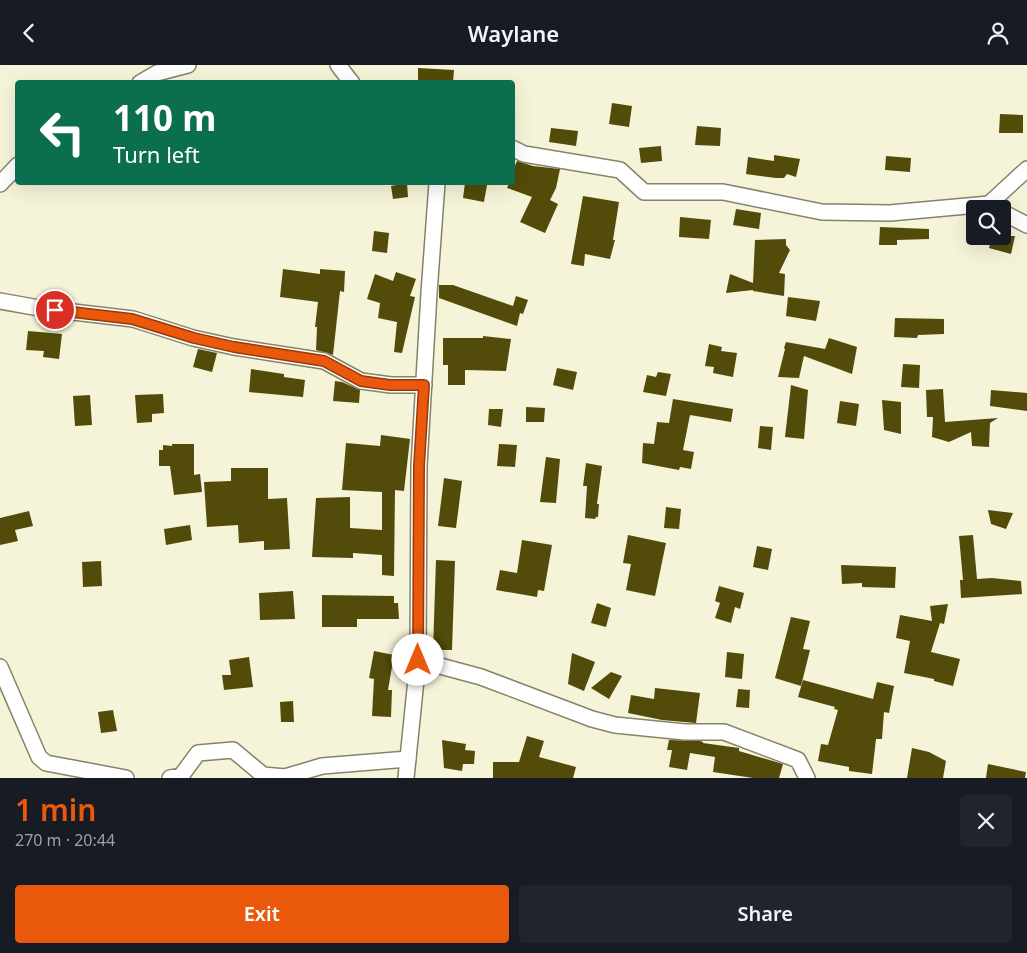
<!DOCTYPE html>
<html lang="en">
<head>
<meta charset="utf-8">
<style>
	:root { --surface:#171b24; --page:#20242c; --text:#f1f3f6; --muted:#9ea1a6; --accent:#ea580c }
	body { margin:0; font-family:"Noto Sans",sans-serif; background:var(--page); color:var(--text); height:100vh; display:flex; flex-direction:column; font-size:19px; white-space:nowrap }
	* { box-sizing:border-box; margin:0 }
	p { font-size:16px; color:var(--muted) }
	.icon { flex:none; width:28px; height:28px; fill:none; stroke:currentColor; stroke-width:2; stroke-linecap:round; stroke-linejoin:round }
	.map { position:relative; height:713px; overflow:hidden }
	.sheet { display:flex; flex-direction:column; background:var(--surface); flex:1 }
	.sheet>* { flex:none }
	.hud { position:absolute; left:15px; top:15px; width:500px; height:105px; border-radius:5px; box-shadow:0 5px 20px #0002; background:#0b6e4f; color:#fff; overflow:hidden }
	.tools { position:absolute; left:966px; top:135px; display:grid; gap:10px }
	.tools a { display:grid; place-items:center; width:45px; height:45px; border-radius:5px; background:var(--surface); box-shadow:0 5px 20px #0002; font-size:25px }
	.pin { position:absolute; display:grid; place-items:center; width:42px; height:42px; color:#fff; margin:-21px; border:2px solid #fff; border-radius:50%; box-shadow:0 1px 5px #0007 }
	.me { position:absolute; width:55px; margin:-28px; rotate:0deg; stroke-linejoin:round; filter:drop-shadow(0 0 4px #0008) }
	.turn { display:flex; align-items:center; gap:18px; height:105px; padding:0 15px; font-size:22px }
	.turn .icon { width:65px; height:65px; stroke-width:2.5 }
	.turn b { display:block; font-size:35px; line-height:42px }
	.round { display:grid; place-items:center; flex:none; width:52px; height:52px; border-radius:5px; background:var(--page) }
	.head { display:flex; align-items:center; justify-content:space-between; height:85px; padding:0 15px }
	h1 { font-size:30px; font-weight:600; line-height:38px; color:var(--accent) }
	.button { display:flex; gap:10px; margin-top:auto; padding:10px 15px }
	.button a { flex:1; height:58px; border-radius:5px; background:var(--accent); color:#fff; font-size:20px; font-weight:600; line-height:58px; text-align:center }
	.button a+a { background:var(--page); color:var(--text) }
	header { display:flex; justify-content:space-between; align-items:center; height:65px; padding:0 15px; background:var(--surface); font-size:22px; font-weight:600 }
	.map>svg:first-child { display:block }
	.building { fill:#524b0a }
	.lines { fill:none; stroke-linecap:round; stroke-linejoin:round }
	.street-casing { stroke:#85836a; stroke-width:18 }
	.street { stroke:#fff; stroke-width:15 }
	.route-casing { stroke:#983908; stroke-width:12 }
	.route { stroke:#ea580c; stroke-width:9 }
</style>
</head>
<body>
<header><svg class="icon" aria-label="back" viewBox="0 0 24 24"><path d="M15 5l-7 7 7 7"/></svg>Waylane<svg class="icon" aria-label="person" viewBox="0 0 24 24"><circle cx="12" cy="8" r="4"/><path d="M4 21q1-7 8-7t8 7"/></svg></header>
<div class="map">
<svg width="1027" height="713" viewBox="0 0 1027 713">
	<rect width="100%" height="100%" fill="#f6f4d8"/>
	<g class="building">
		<path d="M418 3 454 5 453 18H418Z"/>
		<path d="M612 38 632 41 629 62 609 59Z"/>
		<path d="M1000 49 1023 50V68H999Z"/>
		<path d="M697 61 721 63 720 81 695 80Z"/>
		<path d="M551 63 578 66 576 81 549 77Z"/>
		<path d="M661 81 662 96 641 98 639 83Z"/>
		<path d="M774 90 800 94 796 112 787 109 784 113H776L746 109 748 92 774 96Z"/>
		<path d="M886 91 911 93 910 107 885 105Z"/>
		<path d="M517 96 533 101 560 104 556 123 550 135 558 139 545 168 520 157 532 132 507 123 509 118H512V108Z"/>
		<path d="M407 118 408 132 393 134 391 121Z"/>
		<path d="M465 118 487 120 484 137 463 133Z"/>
		<path d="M583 131 619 137 613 175H615L610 194 585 189 584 201 571 199Z"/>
		<path d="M736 144 761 148 759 164 733 160Z"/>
		<path d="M680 152 711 155 709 174 679 172Z"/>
		<path d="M880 162 929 164V174L897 175V180H879Z"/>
		<path d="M374 166 389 168 387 188 372 186Z"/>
		<path d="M992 171H1015L1011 189 989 183Z"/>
		<path d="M786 174V180L790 185 779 208 785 209 784 231 753 226V225L726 228 730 209 753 218 755 175Z"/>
		<path d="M283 204 320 209V204L345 206 344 227 340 226 333 290 316 285 317 262H315L318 237 280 232Z"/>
		<path d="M396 207 416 214 410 231 415 232 402 288 394 287 397 257 378 253 380 238 367 234 375 209 393 216Z"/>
		<path d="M439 220H453L513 241 516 231 528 235 523 249 520 248 517 261 439 233Z"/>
		<path d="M788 232 820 236 816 256 786 251Z"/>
		<path d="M895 253 944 254V269L918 270 917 273 894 272Z"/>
		<path d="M28 266 62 269 59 294 43 292 44 286 26 285Z"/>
		<path d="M483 271 511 274 506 306 465 305V320H448V300H443V273H483Z"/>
		<path d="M829 273 857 282 852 309 804 291 799 313 778 312 785 284 784 283 786 277 825 284Z"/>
		<path d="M709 279 722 282 721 286 737 288 733 312 713 308 714 302 705 301Z"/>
		<path d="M198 284 217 288 212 307 193 302Z"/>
		<path d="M903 299 920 300 919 323 901 322Z"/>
		<path d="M557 303 577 307 573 325 553 320Z"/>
		<path d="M251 304 284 309V312L305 315 303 332 249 327Z"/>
		<path d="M658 307 671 309 666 331 643 327 647 310 656 312Z"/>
		<path d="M335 316 342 317 360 325 359 338 333 336Z"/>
		<path d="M791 320 808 325 804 374 785 372Z"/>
		<path d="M943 324 945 357 998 353 990 358 989 382 972 381 971 367 949 377 932 372 933 352H927L926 325Z"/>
		<path d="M991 325 1027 328V346L990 341Z"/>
		<path d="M163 329 164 348 152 349V357L137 358 135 330Z"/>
		<path d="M90 330 92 360 75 361 73 331Z"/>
		<path d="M673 334 733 344 731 357 690 350 683 385 694 387 691 404 680 402 679 405 642 398 643 378 654 379 657 357 669 358Z"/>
		<path d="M882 335 901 337V369L884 365Z"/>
		<path d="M840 336 859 339 856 361 837 358Z"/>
		<path d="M526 342 545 343 544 357H526Z"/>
		<path d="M489 344H503L501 362 488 360Z"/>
		<path d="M760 361 773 362 771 385 758 383Z"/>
		<path d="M381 370 410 374 404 426 395 425 394 511 382 510V490L353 488V493L312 492 316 433 350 432V463L382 465V427L342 425 346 378 380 381Z"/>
		<path d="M172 379H194V410L200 409 202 427 174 430 170 401H159V385H163V380L172 381Z"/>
		<path d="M499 379 517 380 515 402 497 401Z"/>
		<path d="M546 392 560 394 556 438 540 437Z"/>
		<path d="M586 398 602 401 597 439H599L598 452H596L595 454 585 453 587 421H583Z"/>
		<path d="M231 403H268V434L287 433 290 484 264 485V476L239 478 238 460 207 462 204 417 231 416Z"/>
		<path d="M444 413 462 416 456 463 438 461Z"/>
		<path d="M666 442 681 444 679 464 664 463Z"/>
		<path d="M988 445 1013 448 1006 464 991 459Z"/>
		<path d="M29 446 33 461 15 465 18 476 0 480V453Z"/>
		<path d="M190 460 192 475 166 480 164 464Z"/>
		<path d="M628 470 666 478 655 531 626 525 631 499 623 498Z"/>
		<path d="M973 470 977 514 992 513 1021 516 1022 529 961 533 960 515H963L959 471Z"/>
		<path d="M522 475 552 480 544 526 538 525 537 532 496 525 500 505 517 508Z"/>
		<path d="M757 481 772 484 768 505 753 502Z"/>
		<path d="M436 495 455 496 452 585H433Z"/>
		<path d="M101 496 102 521 83 522 82 497Z"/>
		<path d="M841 500 896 502 895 523 862 522V518L842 519Z"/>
		<path d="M719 521 744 528 740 544 735 542 731 558 715 553 720 538 715 536Z"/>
		<path d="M293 526 295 554 260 555 259 528Z"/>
		<path d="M322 530 394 531V538H398L399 554H357V562H322Z"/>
		<path d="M597 538 611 543 606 562 591 558Z"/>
		<path d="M948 539 944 559 940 558 931 587 960 594 953 621 934 616V614L904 608 910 576 896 573 900 550 932 556 930 541Z"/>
		<path d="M791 552 810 556 803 584 810 585 801 621 775 613Z"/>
		<path d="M374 586 394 590 388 625H392L391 652 372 651 374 614 369 613Z"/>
		<path d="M727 587 744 589 742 614 725 612Z"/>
		<path d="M572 588 595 597 584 626 568 619Z"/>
		<path d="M249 592 253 622 224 625 222 610H231L229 595Z"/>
		<path d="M611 607 622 611 609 634 591 623Z"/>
		<path d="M803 615 873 634 877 617 894 621 889 648 884 647 882 674H876L872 709 849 706V702L818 696 821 679 828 680 838 645 834 644 835 642 798 632Z"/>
		<path d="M655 623 700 628 696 658 662 655 628 648 631 630 654 634Z"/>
		<path d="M738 624 750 625 749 643 736 642Z"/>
		<path d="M293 636 294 657H281L280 637Z"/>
		<path d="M113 645 117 666 101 668 98 647Z"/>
		<path d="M527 671 544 676 539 692 576 702 573 713H493V697H519Z"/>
		<path d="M442 675 466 679 465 685 475 686 474 699H463L462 706 444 703Z"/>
		<path d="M669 675 700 676 703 677V678L739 683V686L783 699 779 713H753L713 707 715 692 690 688 687 705 669 702 672 685H667Z"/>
		<path d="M912 683 929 687 946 696 943 713H907Z"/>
		<path d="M988 699 1026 707 1025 713H986Z"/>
	</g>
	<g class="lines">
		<defs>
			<g id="street">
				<path d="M338 0 352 18"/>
				<path d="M140 18 157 8 188 0"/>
				<path d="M512 83 524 89 620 105 644 127H723L822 147 890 148 989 139 997 144"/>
				<path d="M437 118 429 228 419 401 418 595 481 612 592 654 615 660 685 667H724L798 695 807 713"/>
				<path d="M0 119 18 100"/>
				<path d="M989 139 1027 104"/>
				<path d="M1002 147 1027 160"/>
				<path d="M0 236 39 243 133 254 193 273 234 282 324 296 361 316 391 320H424"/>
				<path d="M0 602 39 692 46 698 126 713"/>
				<path d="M170 713 181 711 198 688 233 685 263 710 285 712 322 701 408 694"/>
				<path d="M406 713 418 595"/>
			</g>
		</defs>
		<use href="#street" class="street-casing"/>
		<use href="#street" class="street"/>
	</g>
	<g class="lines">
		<defs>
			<path id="route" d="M55 245 132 254 194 273 234 282 324 296 361 316 390 320H424L419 401 418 595"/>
		</defs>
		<use href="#route" class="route-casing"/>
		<use href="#route" class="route"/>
	</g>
</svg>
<div class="tools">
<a><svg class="icon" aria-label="search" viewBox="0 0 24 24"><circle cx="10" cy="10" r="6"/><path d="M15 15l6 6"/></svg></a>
</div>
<div class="pin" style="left:55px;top:245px;background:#d93025"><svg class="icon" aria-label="arrive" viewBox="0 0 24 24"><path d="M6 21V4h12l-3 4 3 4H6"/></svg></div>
<svg class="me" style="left:418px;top:595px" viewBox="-20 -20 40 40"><circle r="19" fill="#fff"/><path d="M0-13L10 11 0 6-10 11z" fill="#ea580c"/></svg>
<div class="hud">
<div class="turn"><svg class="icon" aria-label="left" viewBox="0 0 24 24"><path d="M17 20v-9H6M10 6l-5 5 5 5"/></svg><div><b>110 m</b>Turn left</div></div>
</div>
</div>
<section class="sheet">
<div class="head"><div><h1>1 min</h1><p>270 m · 20:44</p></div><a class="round"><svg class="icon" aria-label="close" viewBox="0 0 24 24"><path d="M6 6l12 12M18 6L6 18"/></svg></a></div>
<div class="button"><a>Exit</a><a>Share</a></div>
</section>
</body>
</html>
